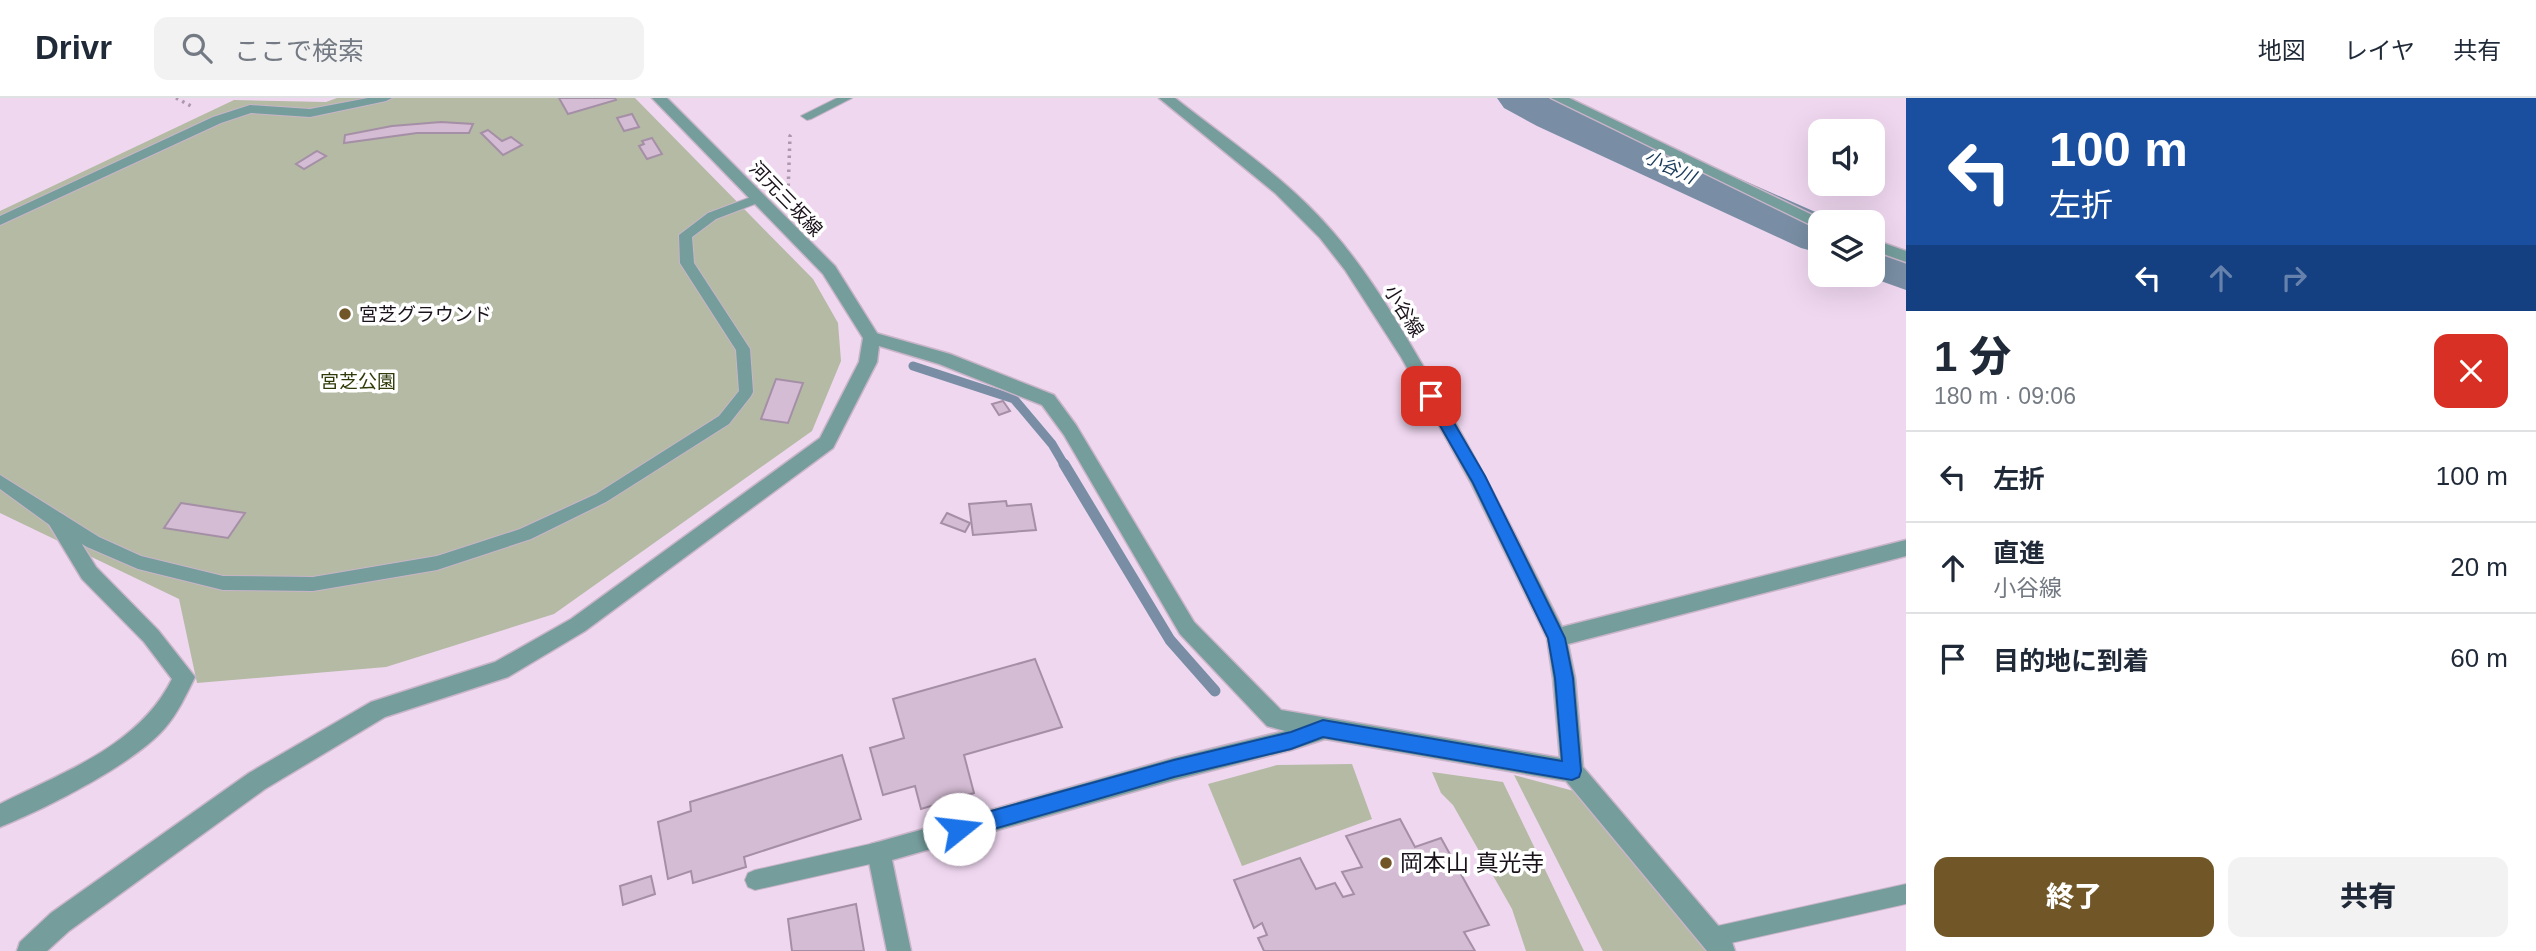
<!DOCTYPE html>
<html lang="ja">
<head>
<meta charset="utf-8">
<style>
	:root { --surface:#fff; --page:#f2f2f3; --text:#1f2937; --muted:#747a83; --line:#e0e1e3; --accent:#715628 }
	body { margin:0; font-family:Arial,"Noto Sans JP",sans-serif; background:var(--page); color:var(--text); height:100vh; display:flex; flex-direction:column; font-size:26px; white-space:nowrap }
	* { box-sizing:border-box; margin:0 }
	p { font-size:23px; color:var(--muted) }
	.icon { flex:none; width:38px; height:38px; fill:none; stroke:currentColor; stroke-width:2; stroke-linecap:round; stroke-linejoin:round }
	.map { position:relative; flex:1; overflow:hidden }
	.side { display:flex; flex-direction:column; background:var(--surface); width:630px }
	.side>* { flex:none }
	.banner { background:#1a4fa0; color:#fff; overflow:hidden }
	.fabs { position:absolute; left:1808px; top:21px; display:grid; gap:14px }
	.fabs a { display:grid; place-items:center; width:77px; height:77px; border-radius:14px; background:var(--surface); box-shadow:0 7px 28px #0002; font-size:35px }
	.pin { position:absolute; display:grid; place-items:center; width:60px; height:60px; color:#fff; margin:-30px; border-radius:14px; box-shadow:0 4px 10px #0006 }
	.me { position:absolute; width:77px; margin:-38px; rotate:74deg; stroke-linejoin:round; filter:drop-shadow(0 0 5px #0008) }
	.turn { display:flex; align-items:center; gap:24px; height:147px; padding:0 28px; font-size:32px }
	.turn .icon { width:91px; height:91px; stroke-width:2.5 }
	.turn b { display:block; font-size:49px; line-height:60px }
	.lanes { display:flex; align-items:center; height:66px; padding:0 28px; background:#0003; justify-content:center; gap:35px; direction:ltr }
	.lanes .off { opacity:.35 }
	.round { display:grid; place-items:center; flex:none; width:74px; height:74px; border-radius:14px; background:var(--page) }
	.summary { display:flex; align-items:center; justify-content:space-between; height:119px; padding:0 28px }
	h1 { font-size:42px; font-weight:800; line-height:52px }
	.button { display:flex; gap:14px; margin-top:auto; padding:14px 28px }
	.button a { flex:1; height:80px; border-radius:14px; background:var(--accent); color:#fff; font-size:28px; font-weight:800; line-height:80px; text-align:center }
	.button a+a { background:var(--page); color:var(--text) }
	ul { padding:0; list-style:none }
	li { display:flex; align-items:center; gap:21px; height:91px; padding:0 28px; border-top:2px solid var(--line) }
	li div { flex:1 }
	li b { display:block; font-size:26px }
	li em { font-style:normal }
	header { display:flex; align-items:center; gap:42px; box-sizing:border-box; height:98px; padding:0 35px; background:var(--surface); border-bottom:2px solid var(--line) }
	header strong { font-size:33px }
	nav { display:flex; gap:38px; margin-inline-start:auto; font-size:24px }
	.search { width:490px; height:63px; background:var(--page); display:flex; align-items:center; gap:18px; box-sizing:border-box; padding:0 24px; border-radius:14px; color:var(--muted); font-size:26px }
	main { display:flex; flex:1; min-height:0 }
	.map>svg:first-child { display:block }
	.green { fill:#b4baa4 }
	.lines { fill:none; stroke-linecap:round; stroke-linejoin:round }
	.stream-far1 { stroke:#798ea4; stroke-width:9 }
	.stream { stroke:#798ea4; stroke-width:11 }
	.river { fill:#798ea4; fill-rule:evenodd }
	.building { fill:#d4bcd4; stroke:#a58fa6; stroke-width:2 }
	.service-casing { stroke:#c9b4c9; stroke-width:2 }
	.minor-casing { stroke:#c9b4c9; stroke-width:3 }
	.tertiary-casing { stroke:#c9b4c9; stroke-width:3 }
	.path { stroke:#ab98ac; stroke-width:3.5; stroke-dasharray:2.5 4.5; stroke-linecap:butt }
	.service { fill:#749d9b; fill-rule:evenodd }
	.minor { fill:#749d9b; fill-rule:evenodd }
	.tertiary { fill:#749d9b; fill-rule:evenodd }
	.route { fill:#1a73e8; stroke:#114b97; stroke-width:2 }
	.poi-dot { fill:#715628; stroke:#fff; stroke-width:2.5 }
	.labels { text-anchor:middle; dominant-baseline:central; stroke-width:7; stroke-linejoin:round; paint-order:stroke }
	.far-water-label { font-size:18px; font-style:italic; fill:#173859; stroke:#fff }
	.street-label { font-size:19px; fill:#1a121a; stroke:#fff }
	.poi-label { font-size:19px; fill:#1a121a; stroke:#fff; text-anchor:start }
	.park-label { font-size:19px; fill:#303b0a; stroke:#fff }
	.near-poi-label { font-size:23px; fill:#1a121a; stroke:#fff; text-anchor:start }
</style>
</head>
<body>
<header>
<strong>Drivr</strong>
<div class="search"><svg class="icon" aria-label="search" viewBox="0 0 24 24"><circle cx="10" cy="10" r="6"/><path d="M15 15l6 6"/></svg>ここで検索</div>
<nav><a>地図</a><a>レイヤ</a><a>共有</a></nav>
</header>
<main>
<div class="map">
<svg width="1906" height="853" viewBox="0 0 1906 853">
	<rect width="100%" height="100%" fill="#efd7f0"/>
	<g class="green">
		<path d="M337 0H635L813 181 838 225 841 263 812 333 554 516 386 569 197 585 179 501 0 415V113L234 2 326 4Z"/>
		<path d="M1352 666 1372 721 1242 768 1208 686 1277 667Z"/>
		<path d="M1432 674 1503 684 1584 853H1526L1512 811 1453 707 1441 695Z"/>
		<path d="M1514 677 1574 693 1613 732 1709 853H1603Z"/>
	</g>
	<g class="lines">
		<path class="stream-far1" d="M913 268 1014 301 1052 346 1065 368"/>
		<path class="stream" d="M1064 366 1170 542 1215 593"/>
		<g class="river">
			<path d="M1497 0H1557L1838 124H1820V155L1801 150 1537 28 1504 10Z"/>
			<path d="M1872 141 1906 152V192L1864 177H1872Z"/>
		</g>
	</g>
	<g class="building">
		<path d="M559 0H615L616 2 568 16Z"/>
		<path d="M632 16 639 29 624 33 617 20Z"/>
		<path d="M441 24 473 26 469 35H417L344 45 345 37 392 28Z"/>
		<path d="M488 32 502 43 511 39 522 47 503 57 481 35Z"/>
		<path d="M652 40 662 56 647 61 639 48 644 46 642 43Z"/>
		<path d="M317 53 326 58 304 71 296 66Z"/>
		<path d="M776 281 803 285 788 325 761 321Z"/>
		<path d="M1003 303 1010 313 999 317 992 306Z"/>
		<path d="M1006 403 1007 408 1031 406 1036 432 973 437 969 406Z"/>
		<path d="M181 405 245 415 228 440 164 430Z"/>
		<path d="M947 415 970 425 965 434 941 425Z"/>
		<path d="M1035 561 1062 629 964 657 974 695 921 711 915 688 883 697 870 650 904 640 893 601Z"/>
		<path d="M842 657 861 721 744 759 746 769 693 785 691 773 668 781 658 724 691 713 690 704Z"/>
		<path d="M1400 721 1415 749 1441 740 1489 827 1464 834 1475 853H1264L1258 840 1267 837 1262 825 1254 830 1234 782 1300 760 1316 791 1335 785 1343 799 1354 796 1342 774 1362 769 1346 738Z"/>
		<path d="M651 778 655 796 623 807 620 788Z"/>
		<path d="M856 806 864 853H792L788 821Z"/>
	</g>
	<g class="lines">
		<defs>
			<g id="service">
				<path d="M368 0H392L386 3 310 19 251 15 221 25 0 127V118L213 19 250 7 310 11Z"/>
				<path d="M837 0H852L811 21 807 22 801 18Z"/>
				<path d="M759 96 763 97V103L716 121 692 139 694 165 750 251 753 294 751 298 729 326 606 404 531 441 437 472 313 493 223 492 138 471 87 449 51 428 0 391V377L99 439 141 458 223 478 313 479 437 458 520 431 596 396 719 318 739 293 736 252 680 165 679 137 708 115Z"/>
				<path d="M879 744 886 747 889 754 886 761 879 764 755 792 748 789 745 782 748 775 755 772Z"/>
				<path d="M1906 786V806L1713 849 1706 846 1703 839 1706 832 1713 829Z"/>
			</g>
			<g id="minor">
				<path d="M1159 0H1175C1228 42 1289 82 1333 134 1372 179 1403 233 1433 285 1479 365 1521 447 1562 529L1906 442V458L1568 546 1575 580 1583 669 1732 844 1735 853H1707L1566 683 1325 641 1291 652 1174 682 892 762 911 853H887L867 754 871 746 1174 660 1285 633 1267 628 1180 536 1064 337 1042 307 939 266 866 244 864 240 872 234 950 256 1054 297 1076 327 1194 524 1281 612 1560 660 1553 580 1547 540 1471 385 1401 259 1345 172 1320 140 1275 95Z"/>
				<path d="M1551 0H1569L1827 124H1820V130L1815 129Z"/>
				<path d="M1872 141 1906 153V164L1872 152Z"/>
				<path d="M57 415 64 417 96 469 158 532 195 579C186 597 178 615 165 630 134 666 45 711 0 729V706C63 674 139 648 172 581L144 544 82 481 47 423 50 417Z"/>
			</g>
			<path id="tertiary" d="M652 0H667L835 168 880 240 877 264 833 350 585 533 508 579 385 619 265 691 69 833 47 853H17L20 844 51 815 249 675 371 604 495 564 571 521 820 340 859 264 863 240 823 176Z"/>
		</defs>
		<use href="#service" class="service-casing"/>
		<use href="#minor" class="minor-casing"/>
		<use href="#tertiary" class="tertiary-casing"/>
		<g class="path">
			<path d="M176 0 191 8"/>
			<path d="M788 95 790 38 793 34"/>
		</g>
		<use href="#service" class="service"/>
		<use href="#minor" class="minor"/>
		<use href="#tertiary" class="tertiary"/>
	</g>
	<path class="route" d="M1431 292 1436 294 1485 378 1565 540 1573 580 1581 673 1579 679 1572 682 1323 639 1291 651 1174 679 959 741 953 738 950 731 953 725 959 722 1174 662 1291 634 1323 622 1562 663 1555 580 1548 540 1473 385 1423 298Z"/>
	<g class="poi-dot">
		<circle cx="345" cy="216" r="7"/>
		<circle cx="1386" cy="765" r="7"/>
	</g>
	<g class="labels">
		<g class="far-water-label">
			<text transform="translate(1670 69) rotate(25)">小谷川</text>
		</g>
		<g class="street-label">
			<text transform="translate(786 101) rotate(46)">河元三坂線</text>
			<text transform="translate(1404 213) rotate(58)">小谷線</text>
		</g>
		<g class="poi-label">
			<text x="359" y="216">宮芝グラウンド</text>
		</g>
		<g class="park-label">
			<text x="358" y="283">宮芝公園</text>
		</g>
		<g class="near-poi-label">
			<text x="1400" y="765">岡本山 真光寺</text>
		</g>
	</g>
</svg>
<div class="fabs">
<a><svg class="icon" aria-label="sound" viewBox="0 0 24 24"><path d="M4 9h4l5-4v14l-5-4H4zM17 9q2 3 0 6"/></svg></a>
<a><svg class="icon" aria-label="layers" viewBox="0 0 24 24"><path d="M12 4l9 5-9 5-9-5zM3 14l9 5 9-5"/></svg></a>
</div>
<div class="pin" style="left:1431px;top:298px;background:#d93025"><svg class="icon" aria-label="arrive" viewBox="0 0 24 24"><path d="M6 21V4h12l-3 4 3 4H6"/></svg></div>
<svg class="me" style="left:959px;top:731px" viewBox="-20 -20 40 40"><circle r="19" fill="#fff"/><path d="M0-13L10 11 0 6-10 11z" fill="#1a73e8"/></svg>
</div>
<section class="side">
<div class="banner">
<div class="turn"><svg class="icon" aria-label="left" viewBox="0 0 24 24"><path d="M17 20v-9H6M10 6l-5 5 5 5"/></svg><div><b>100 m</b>左折</div></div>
<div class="lanes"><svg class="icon" aria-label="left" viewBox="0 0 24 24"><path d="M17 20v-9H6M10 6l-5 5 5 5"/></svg><svg class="icon off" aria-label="ahead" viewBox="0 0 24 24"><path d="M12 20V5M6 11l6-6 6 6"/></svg><svg class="icon off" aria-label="right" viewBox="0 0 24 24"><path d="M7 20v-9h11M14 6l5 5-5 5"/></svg></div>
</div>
<div class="summary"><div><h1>1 分</h1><p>180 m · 09:06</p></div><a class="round" style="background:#d93025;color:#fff"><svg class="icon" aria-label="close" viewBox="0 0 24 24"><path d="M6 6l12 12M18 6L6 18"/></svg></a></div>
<ul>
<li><svg class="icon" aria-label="left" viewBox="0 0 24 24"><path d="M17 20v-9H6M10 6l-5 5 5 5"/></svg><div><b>左折</b></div><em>100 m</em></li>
<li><svg class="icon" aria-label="ahead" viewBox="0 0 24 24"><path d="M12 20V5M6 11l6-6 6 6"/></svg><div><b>直進</b><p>小谷線</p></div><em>20 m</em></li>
<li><svg class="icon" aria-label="arrive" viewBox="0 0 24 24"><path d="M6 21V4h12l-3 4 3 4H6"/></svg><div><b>目的地に到着</b></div><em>60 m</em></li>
</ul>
<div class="button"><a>終了</a><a>共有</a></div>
</section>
</main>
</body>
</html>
